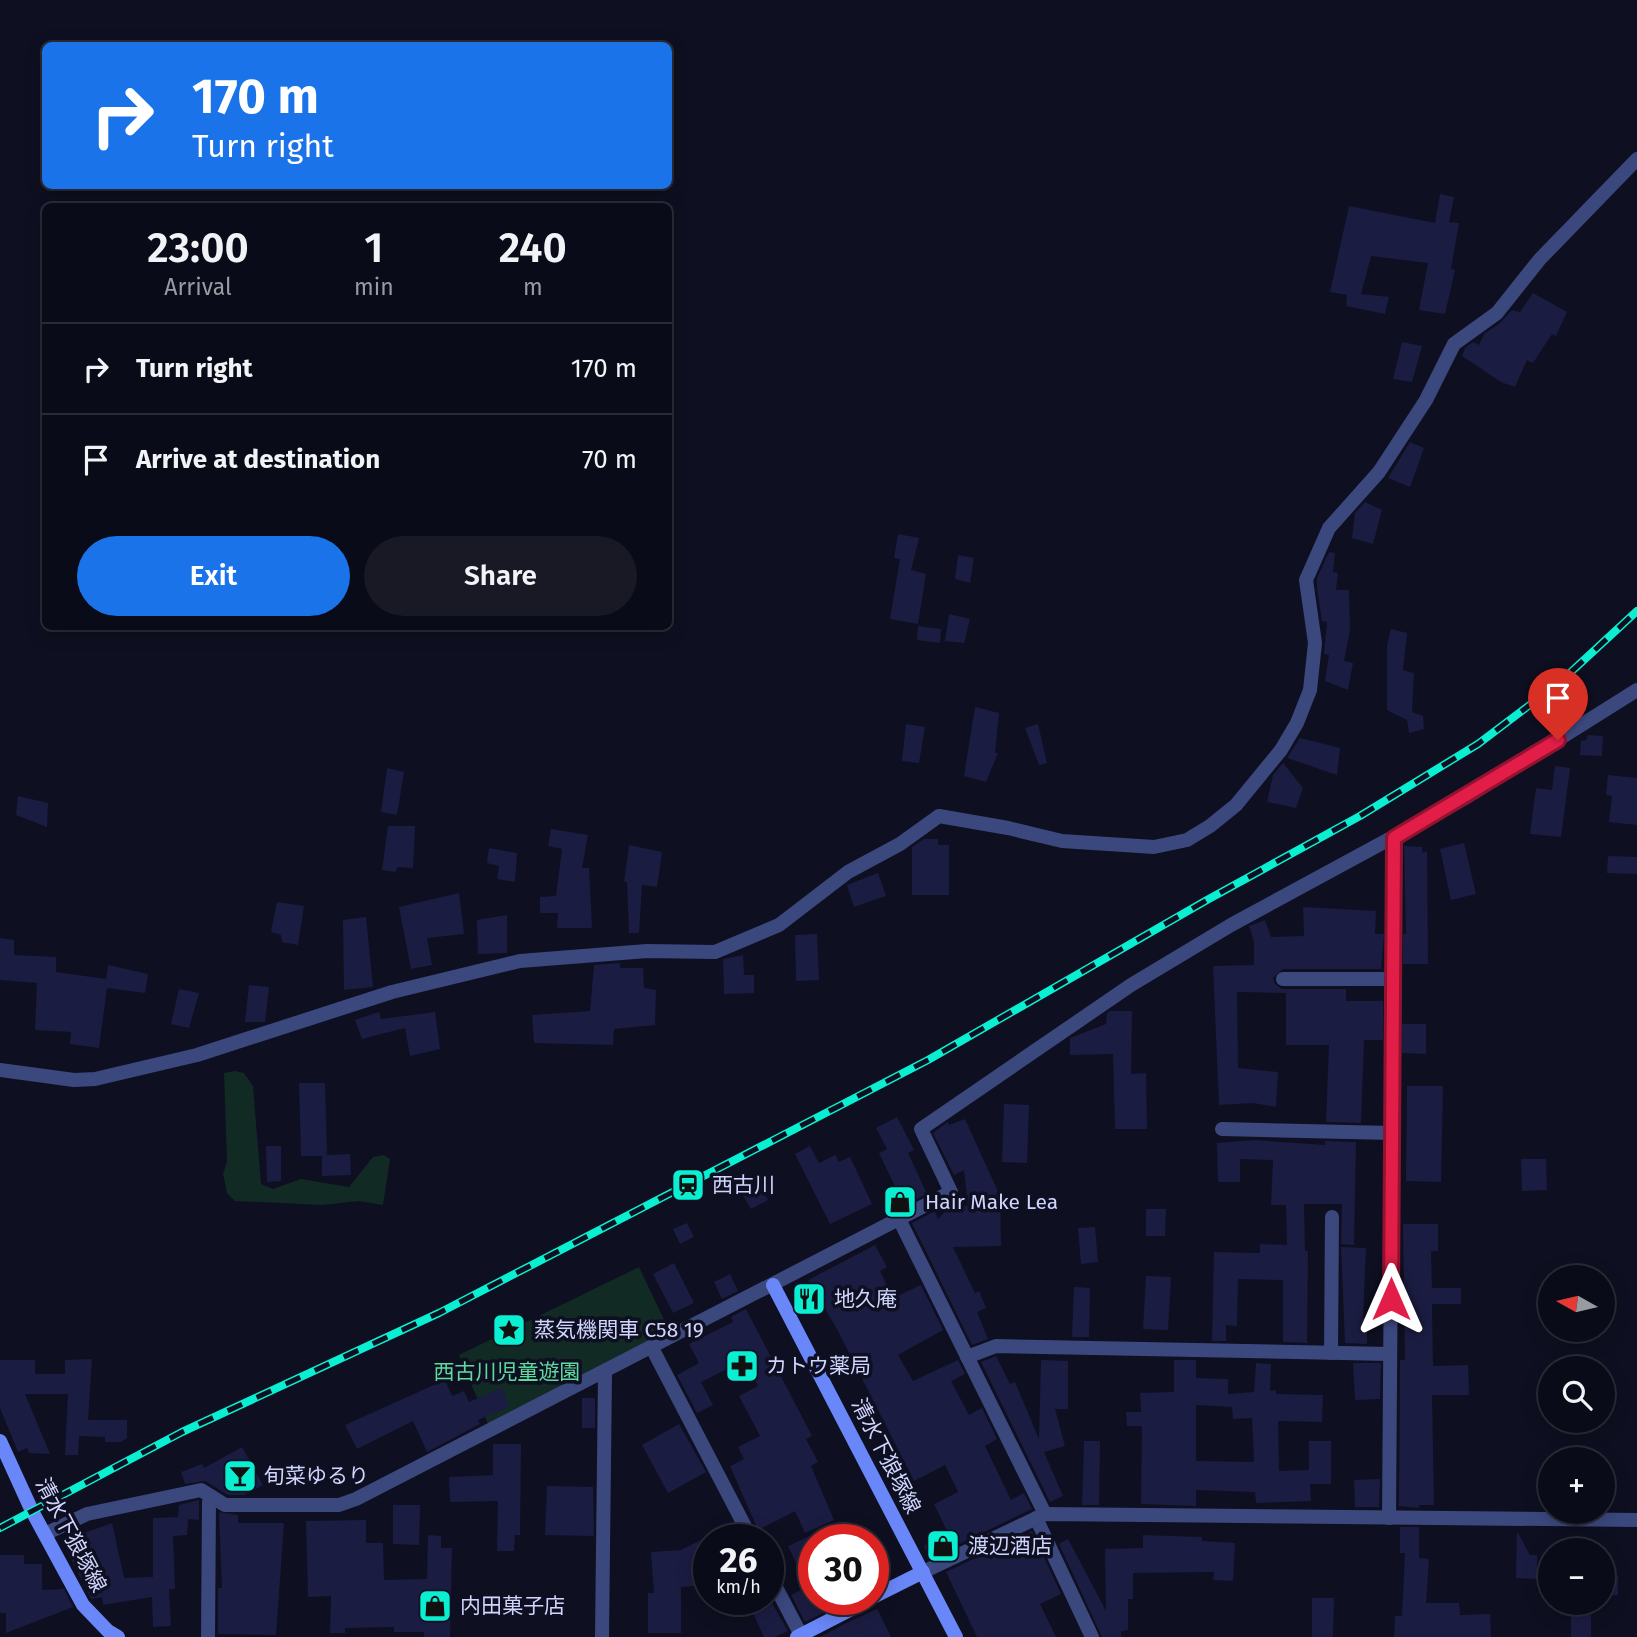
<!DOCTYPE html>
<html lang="en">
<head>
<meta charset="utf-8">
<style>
	:root { --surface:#0a0b18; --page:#181925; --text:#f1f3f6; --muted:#999ba2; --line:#2a2b37; --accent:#1a73e8 }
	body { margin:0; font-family:"Fira Sans","Noto Sans JP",sans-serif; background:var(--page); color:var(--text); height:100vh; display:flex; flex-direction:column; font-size:26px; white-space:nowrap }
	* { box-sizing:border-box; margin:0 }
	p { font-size:23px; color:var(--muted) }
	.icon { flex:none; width:38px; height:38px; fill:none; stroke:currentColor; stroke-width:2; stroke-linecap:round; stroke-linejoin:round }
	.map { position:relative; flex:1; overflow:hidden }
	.sheet { position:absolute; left:42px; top:203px; width:630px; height:427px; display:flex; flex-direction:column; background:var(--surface); border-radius:10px; box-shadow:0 4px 18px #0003,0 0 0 2px var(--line) }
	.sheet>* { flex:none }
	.top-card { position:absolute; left:42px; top:42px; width:630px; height:147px; border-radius:10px; box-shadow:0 4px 18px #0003,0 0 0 2px var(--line); background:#1a73e8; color:#fff; overflow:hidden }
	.needle { width:46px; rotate:278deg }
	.tools { position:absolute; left:1538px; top:1265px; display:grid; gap:14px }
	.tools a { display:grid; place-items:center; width:77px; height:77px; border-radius:50%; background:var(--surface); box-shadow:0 4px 18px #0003,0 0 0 2px var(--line); font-size:35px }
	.speed { position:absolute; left:693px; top:1524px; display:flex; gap:14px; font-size:35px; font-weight:700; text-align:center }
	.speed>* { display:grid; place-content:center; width:91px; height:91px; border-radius:50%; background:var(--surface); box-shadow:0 4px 18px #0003,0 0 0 2px var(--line); line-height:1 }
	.speed small { font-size:18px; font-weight:400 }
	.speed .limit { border:10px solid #d22; background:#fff; color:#111 }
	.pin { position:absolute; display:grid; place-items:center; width:60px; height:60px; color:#fff; margin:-72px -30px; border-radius:50% 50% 50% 0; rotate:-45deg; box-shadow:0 0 7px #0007 }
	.pin .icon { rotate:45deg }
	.me { position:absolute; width:77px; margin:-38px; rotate:0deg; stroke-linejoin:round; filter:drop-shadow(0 0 5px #0008) }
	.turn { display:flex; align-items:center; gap:24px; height:147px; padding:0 35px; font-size:32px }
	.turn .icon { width:91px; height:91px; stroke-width:2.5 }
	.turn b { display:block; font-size:49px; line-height:60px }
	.eta { display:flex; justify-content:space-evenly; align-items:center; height:119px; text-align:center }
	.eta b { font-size:42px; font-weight:600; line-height:49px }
	.action { display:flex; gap:14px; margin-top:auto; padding:14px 35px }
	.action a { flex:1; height:80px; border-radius:42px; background:var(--accent); color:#fff; font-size:28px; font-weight:600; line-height:80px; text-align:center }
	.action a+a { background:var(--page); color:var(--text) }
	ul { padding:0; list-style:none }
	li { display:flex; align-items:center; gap:21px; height:91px; padding:0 35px; border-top:2px solid var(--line) }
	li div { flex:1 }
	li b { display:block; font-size:26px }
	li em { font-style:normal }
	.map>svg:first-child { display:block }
	.green { fill:#112a24 }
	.building { fill:#1b1c41; fill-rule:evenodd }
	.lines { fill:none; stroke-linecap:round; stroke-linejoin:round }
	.minor { stroke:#3b487e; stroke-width:14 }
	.secondary { stroke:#6a87f9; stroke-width:14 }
	.rail-casing { stroke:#0aefd1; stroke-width:8 }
	.rail { stroke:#0e0f20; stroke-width:5; stroke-dasharray:16; stroke-linecap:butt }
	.route-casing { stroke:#92132f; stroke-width:18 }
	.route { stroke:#e11d48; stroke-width:12 }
	.labels { text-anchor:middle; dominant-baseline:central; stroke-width:7; stroke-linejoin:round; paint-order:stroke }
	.poi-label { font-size:21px; fill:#cfd5fd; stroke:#0e0f20; text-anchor:start }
	.park-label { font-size:21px; fill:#5fda9f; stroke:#0e0f20 }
	.street-label { font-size:21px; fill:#cfd5fd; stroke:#0e0f20 }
</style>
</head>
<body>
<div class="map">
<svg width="1637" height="1637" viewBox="0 0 1637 1637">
	<rect width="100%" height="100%" fill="#0e0f20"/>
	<g class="green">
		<path d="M235 1071 244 1073 253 1086 261 1184 273 1189 301 1179 349 1187 373 1157 384 1155 390 1159 383 1205 359 1201 322 1205 235 1201 227 1193 223 1174 227 1162 224 1073Z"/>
		<path d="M639 1267 669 1330 488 1424 459 1355Z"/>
	</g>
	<g class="building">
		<path d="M1440 194 1454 197 1449 222 1459 223 1451 269 1455 270 1445 314 1419 310 1428 263 1371 256 1361 294 1389 297 1385 314 1346 306 1347 295 1330 292 1349 206 1435 223Z"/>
		<path d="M1533 293 1567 312 1556 336 1552 334 1533 363 1527 360 1515 387 1501 382 1462 356 1465 348 1473 342 1479 345 1484 334 1499 324 1512 310 1520 312Z"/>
		<path d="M1402 342 1422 346 1412 382 1393 379Z"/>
		<path d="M1410 442 1424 448 1410 487 1388 478Z"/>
		<path d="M1365 502 1382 510 1373 544 1352 538 1355 513Z"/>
		<path d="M898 534 919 538 911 570 926 574 918 624 890 619 900 559 894 558Z"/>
		<path d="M1329 552 1335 553 1333 572 1338 573 1336 590H1349L1350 630 1344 661 1353 663 1348 690 1325 681 1329 655 1324 654 1327 622 1322 621 1317 588V578Z"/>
		<path d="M958 555 974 558 970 583 955 579Z"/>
		<path d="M949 614 970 619 964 643 945 641Z"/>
		<path d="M918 626 941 629 940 643 917 640Z"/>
		<path d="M1391 629 1407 633 1403 670 1414 673 1412 712 1423 716 1424 729 1409 733 1407 720 1387 710V646Z"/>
		<path d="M975 707 999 713 995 753H998L986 782 964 776Z"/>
		<path d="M906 724 925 727 919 763 902 761Z"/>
		<path d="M1038 724 1047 763 1039 765 1025 728Z"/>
		<path d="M1588 735 1603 736 1602 756 1580 755 1581 741 1586 740Z"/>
		<path d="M1300 738 1340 748 1337 775 1287 758Z"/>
		<path d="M1283 763 1303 788 1296 808 1267 802 1273 775Z"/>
		<path d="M1555 766 1570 768 1561 837 1530 834 1536 788 1552 790Z"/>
		<path d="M387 768 404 772 397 815 381 812Z"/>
		<path d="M1608 775 1637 778V825L1609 822 1612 796 1606 795Z"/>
		<path d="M18 796 48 803 47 827 16 815Z"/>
		<path d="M388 826H415L413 868 398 867 395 872 382 870Z"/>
		<path d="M551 829 588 835 582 868H589L592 928H557L558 913H540V897L556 896 562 849 548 846Z"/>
		<path d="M924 839H938V845H949V895H912V847Z"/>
		<path d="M1464 843 1476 894 1451 900 1440 849Z"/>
		<path d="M629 845 662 852 657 887 642 885 639 933H629L627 882H624Z"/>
		<path d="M1404 846 1422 847V853L1427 851 1428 964H1403V934H1406Z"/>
		<path d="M489 848 517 853 515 882 497 879 499 866 487 863Z"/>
		<path d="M1608 856 1637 857V874L1607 873Z"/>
		<path d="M878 873 886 896 854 907 847 885Z"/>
		<path d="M459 893 464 934 427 938 432 965 411 969 399 907Z"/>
		<path d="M277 902 304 906 298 945 282 942 281 935 271 932Z"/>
		<path d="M1303 907 1376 911 1375 934H1384L1381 969H1283L1273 978 1275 984 1282 989H1346V1001H1383V1040H1364L1361 1123 1326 1122 1329 1045H1286V993L1237 992 1238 1068 1278 1072 1276 1107 1253 1103 1219 1105 1213 966 1254 965V942L1249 926 1265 920 1271 937 1304 936Z"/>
		<path d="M507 915V953L478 954 477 920Z"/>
		<path d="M366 917 373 987 344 990 343 920Z"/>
		<path d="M817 934 819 980 796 981 795 935Z"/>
		<path d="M0 938 14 940V955L56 957V972L106 979 108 965 148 974 145 993 107 988 99 1048 70 1044 71 1032 35 1030 37 983 0 980Z"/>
		<path d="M743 955 744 975H754V993L724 994 723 959Z"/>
		<path d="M620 963V968H643L644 988 656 990 655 1025 614 1029 613 1045 534 1043 532 1015 590 1011 594 965Z"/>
		<path d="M249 985 269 987 265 1022H245Z"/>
		<path d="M179 989 199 993 189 1028 171 1024Z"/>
		<path d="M1110 1011H1132L1131 1074 1146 1073 1147 1129H1115L1113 1054 1070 1055V1038L1106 1024 1107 1013Z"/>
		<path d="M379 1012 381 1019 435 1012 440 1049 410 1056 405 1028 362 1039 355 1020Z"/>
		<path d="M1402 1024H1426V1054L1402 1053Z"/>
		<path d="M299 1083H325L327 1155 350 1154 351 1175 322 1176V1156H301Z"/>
		<path d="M1407 1086H1443L1441 1182 1406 1181Z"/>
		<path d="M1004 1104 1029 1105 1027 1163 1002 1162Z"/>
		<path d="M897 1117 914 1150 908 1153 927 1194 904 1205 879 1153 887 1149 876 1128Z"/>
		<path d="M965 1119 1000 1196 1001 1246 953 1247 975 1293 979 1291 986 1308 977 1312 988 1339 972 1345 912 1223 935 1211 938 1219 951 1206H968L964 1170 954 1175 933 1133 948 1122 949 1125Z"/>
		<path d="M1254 1140 1325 1145V1141L1356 1142 1354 1245 1341 1244 1342 1204H1304L1305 1251H1308L1307 1343 1283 1342V1280L1238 1279 1237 1326 1226 1325V1341H1212L1214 1252 1260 1253V1244L1287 1245 1286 1205H1271L1273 1160 1240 1159V1182H1218L1217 1143Z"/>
		<path d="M266 1146H281V1181L267 1182Z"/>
		<path d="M810 1146 819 1163 835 1155 839 1162 850 1157 872 1204 830 1224 795 1154Z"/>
		<path d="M1521 1159H1546L1547 1190 1522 1191Z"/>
		<path d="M763 1174 773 1191 765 1195 768 1200 751 1209 741 1192 747 1189V1183Z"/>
		<path d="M1146 1209H1166L1165 1236H1146Z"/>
		<path d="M687 1223 694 1237 680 1244 673 1229Z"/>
		<path d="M1403 1224H1438V1251H1431L1432 1288H1461V1304H1432L1433 1366 1468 1365 1469 1395H1432L1434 1505H1419V1508L1399 1506 1400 1360H1405Z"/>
		<path d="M1095 1227 1098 1262 1081 1264 1078 1228Z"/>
		<path d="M875 1245 887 1267 880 1271 893 1298 921 1285 943 1330 898 1355 913 1381 958 1360 965 1374 951 1381 969 1415 982 1408 997 1439 985 1446 1011 1500 1024 1493 1032 1509 930 1558 924 1546 948 1533 934 1504 958 1492 945 1465 914 1481 837 1329 808 1280Z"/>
		<path d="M1341 1247 1366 1248 1363 1318H1367V1344L1345 1343Z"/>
		<path d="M674 1263 694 1303 673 1313 653 1274Z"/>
		<path d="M730 1274 738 1291 722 1299 714 1282Z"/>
		<path d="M1146 1276 1171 1277 1168 1330 1143 1329Z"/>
		<path d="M1074 1287 1090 1288 1089 1337H1072Z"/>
		<path d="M746 1309 812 1436 806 1439 818 1462 811 1466 834 1520 805 1533 795 1511 758 1530 730 1466 744 1459 738 1447 760 1436 739 1396 758 1386 745 1360 701 1382 713 1405 697 1413 677 1375 699 1363 689 1344 733 1322 731 1317Z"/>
		<path d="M996 1356 1010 1384 1015 1382 1039 1439 1041 1360 1068 1361V1409H1055L1065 1446 1044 1452 1063 1496 1050 1502 981 1362Z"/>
		<path d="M92 1359 88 1420H127V1438L121 1442H105V1437L79 1436 78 1455H65L68 1394H25L50 1454 29 1453 27 1448 18 1452 0 1408V1360H35V1374H65V1360Z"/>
		<path d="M1174 1360H1196V1378L1228 1379V1394L1254 1392 1256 1363 1271 1364 1270 1391 1276 1390V1394L1323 1395 1322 1422 1278 1421 1279 1471 1309 1470V1441H1331V1484H1310L1311 1501 1256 1503 1255 1492 1196 1490V1506L1141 1504 1142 1426H1127L1126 1412H1141L1140 1393 1174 1392ZM1196 1405 1232 1407 1233 1419 1252 1418 1254 1462 1196 1461Z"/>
		<path d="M1353 1363H1381L1380 1399 1355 1400Z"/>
		<path d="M445 1380 452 1396 464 1391 469 1402 502 1388 509 1407 478 1420 480 1424 427 1452 413 1421 357 1449 345 1425Z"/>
		<rect x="582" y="1398" width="13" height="30"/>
		<path d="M679 1424 706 1472 668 1493 642 1445Z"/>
		<path d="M1084 1441H1100L1099 1505H1082Z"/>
		<path d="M493 1444H521L520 1535H515L514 1551H497L498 1501 450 1502 449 1477 493 1475Z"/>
		<path d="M242 1447 263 1485 244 1495H228L205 1481 185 1484 181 1472 202 1464 204 1468Z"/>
		<path d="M1380 1479 1379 1507H1355L1354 1480Z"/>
		<path d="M547 1486 593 1487 594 1536 545 1535Z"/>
		<path d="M199 1500V1520L188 1519 187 1535 173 1536 175 1589H169L171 1626 153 1627 152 1597 103 1605 102 1597 91 1599 62 1541 112 1523 124 1578 153 1577V1518L178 1517 179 1505Z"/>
		<path d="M393 1505H420L419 1545 393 1544Z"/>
		<path d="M219 1512 238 1515V1523H284L276 1635 218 1634V1588H222Z"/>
		<path d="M366 1520V1543H383L384 1580 427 1579 428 1535 441 1536V1548H452L450 1637H424V1632H394V1627L345 1628V1633H330L331 1596 308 1597 306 1521Z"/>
		<path d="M733 1524 740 1537 709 1540V1585L681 1587V1633H648V1593H654L651 1552 681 1550Z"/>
		<path d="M1400 1527H1419V1558L1429 1559 1426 1603H1459L1460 1615 1490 1614 1491 1637H1394L1395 1616H1402L1405 1553H1400Z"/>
		<path d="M1032 1531 1061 1594 1040 1604 1056 1637H977L946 1572Z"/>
		<path d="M1517 1531 1530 1555H1537V1579L1516 1578Z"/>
		<path d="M814 1534V1600H849L805 1622 791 1595 807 1587 788 1546Z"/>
		<path d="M1143 1535 1202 1537V1541L1235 1543 1233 1581 1213 1580 1214 1572 1133 1573V1599H1128V1630L1121 1631V1637H1102L1059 1544 1068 1539 1106 1611 1105 1549 1143 1548Z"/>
		<path d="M0 1555H24V1564H42V1590L64 1589 73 1607 6 1633V1613H0Z"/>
		<path d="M1603 1576H1618V1595L1603 1596Z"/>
		<path d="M768 1596 788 1631 775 1637H764L747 1600H768Z"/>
		<path d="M1312 1598H1334L1333 1637H1312Z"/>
		<rect x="1571" y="1603" width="20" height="34"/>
		<path d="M877 1609 891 1637H820L846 1623Z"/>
	</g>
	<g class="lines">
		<g class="minor">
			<path d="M1283 979H1393"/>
			<path d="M0 1070 74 1080 95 1079 197 1055 392 992 520 961 647 951 715 952 779 925 848 872 900 844 939 816 1008 828 1062 841 1154 847 1187 840 1210 826 1236 805 1281 750 1297 723 1310 690 1315 643 1306 580 1329 528 1379 472 1426 400 1454 344 1497 313 1540 259 1637 159"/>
			<path d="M1222 1129 1392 1133"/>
			<path d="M899 1219 1045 1514"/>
			<path d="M652 1348 752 1540"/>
			<path d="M1331 1353 1332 1217"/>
			<path d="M967 1357 996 1346 1390 1354"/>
			<path d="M1036 1518 1092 1637"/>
			<path d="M1389 1518 1394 838"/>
			<path d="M47 1533 87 1514 201 1490 225 1505H339L356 1499 951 1192 921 1129 1131 985 1231 925 1465 798 1637 690"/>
			<path d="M768 1572 801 1635"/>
			<path d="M923 1572 1045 1514 1637 1520"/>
			<path d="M208 1637 209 1502 212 1497"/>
			<path d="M602 1637 605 1373"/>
		</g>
		<g class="secondary">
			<path d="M773 1285 956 1637"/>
			<path d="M0 1441 32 1511 83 1605 108 1631 118 1637"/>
			<path d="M873 1597 923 1572"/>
			<path d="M797 1637 869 1600"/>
		</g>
		<defs>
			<path id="rail" d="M0 1528 182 1432 439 1313 928 1060 1207 900 1360 816 1478 744 1559 683 1637 611"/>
		</defs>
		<use href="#rail" class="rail-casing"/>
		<use href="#rail" class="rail"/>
	</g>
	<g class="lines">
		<defs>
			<path id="route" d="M1391 1299 1394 838 1558 740"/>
		</defs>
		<use href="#route" class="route-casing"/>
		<use href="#route" class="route"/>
	</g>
	<defs>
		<symbol id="station-square" viewBox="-11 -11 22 22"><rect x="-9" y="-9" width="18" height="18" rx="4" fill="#0aefd1" stroke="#0e0f20"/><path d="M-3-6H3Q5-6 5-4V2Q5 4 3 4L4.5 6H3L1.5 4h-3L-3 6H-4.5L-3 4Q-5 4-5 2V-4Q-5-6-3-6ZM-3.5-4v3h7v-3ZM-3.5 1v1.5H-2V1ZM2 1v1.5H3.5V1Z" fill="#111"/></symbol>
		<symbol id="shop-square" viewBox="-11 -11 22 22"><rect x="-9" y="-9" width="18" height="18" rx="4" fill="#0aefd1" stroke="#0e0f20"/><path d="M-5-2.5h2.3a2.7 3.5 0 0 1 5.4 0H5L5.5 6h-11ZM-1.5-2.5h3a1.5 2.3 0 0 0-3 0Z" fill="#111"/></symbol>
		<symbol id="restaurant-square" viewBox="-11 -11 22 22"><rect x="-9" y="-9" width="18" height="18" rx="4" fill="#0aefd1" stroke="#0e0f20"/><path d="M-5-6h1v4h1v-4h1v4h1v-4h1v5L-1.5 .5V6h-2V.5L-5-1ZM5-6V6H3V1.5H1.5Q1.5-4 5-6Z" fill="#111"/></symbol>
		<symbol id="sight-square" viewBox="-11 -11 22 22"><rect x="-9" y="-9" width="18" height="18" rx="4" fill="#0aefd1" stroke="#0e0f20"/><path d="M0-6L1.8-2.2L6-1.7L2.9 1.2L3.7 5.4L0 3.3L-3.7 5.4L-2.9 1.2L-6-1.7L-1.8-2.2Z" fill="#111"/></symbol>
		<symbol id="pharmacy-square" viewBox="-11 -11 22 22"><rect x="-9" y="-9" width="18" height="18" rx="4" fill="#0aefd1" stroke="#0e0f20"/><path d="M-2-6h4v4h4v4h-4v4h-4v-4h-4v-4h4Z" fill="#111"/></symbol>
		<symbol id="bar-square" viewBox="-11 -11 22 22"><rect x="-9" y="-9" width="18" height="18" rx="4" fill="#0aefd1" stroke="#0e0f20"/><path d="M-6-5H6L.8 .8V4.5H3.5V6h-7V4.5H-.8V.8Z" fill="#111"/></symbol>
	</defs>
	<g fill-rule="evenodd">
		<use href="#station-square" x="669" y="1166" width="38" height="38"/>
		<use href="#shop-square" x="881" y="1183" width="38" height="38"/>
		<use href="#restaurant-square" x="790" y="1280" width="38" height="38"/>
		<use href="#sight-square" x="490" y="1311" width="38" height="38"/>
		<use href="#pharmacy-square" x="723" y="1347" width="38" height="38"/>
		<use href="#bar-square" x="221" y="1457" width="38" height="38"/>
		<use href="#shop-square" x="924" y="1527" width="38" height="38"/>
		<use href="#shop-square" x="416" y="1587" width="38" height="38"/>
	</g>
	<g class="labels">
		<g class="poi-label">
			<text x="712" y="1185">西古川</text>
			<text x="925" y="1202">Hair Make Lea</text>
			<text x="834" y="1299">地久庵</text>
			<text x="534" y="1330">蒸気機関車 C58 19</text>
			<text x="766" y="1366">カトウ薬局</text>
			<text x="264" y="1476">旬菜ゆるり</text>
			<text x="968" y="1546">渡辺酒店</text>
			<text x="460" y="1606">内田菓子店</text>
		</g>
		<g class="park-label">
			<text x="507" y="1372">西古川児童遊園</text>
		</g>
		<g class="street-label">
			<text transform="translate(886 1456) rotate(63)">清水下狼塚線</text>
			<text transform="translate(71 1535) rotate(62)">清水下狼塚線</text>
		</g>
	</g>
</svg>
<div class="tools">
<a><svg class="needle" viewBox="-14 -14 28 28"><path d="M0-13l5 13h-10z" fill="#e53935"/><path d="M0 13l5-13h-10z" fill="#999ba2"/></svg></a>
<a><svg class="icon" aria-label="search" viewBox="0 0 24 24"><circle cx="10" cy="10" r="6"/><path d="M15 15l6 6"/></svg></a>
<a>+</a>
<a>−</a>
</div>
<div class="speed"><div>26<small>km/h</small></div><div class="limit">30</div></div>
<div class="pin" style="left:1558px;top:740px;background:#d93025"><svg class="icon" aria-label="arrive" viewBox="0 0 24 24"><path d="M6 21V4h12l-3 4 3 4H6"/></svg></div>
<svg class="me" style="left:1391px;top:1299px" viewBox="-20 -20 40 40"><path d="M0-17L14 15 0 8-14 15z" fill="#e11d48" stroke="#fff" stroke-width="4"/></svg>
<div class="top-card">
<div class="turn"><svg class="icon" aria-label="right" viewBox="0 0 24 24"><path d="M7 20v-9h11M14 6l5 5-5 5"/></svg><div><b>170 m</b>Turn right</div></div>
</div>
<section class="sheet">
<div class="eta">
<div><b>23:00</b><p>Arrival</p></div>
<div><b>1</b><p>min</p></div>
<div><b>240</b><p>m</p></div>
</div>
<ul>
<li><svg class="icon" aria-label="right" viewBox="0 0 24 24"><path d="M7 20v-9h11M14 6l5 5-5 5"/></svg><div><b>Turn right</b></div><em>170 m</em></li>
<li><svg class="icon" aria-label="arrive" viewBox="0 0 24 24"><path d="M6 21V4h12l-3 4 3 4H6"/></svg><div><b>Arrive at destination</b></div><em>70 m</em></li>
</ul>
<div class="action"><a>Exit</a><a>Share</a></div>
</section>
</div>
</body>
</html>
